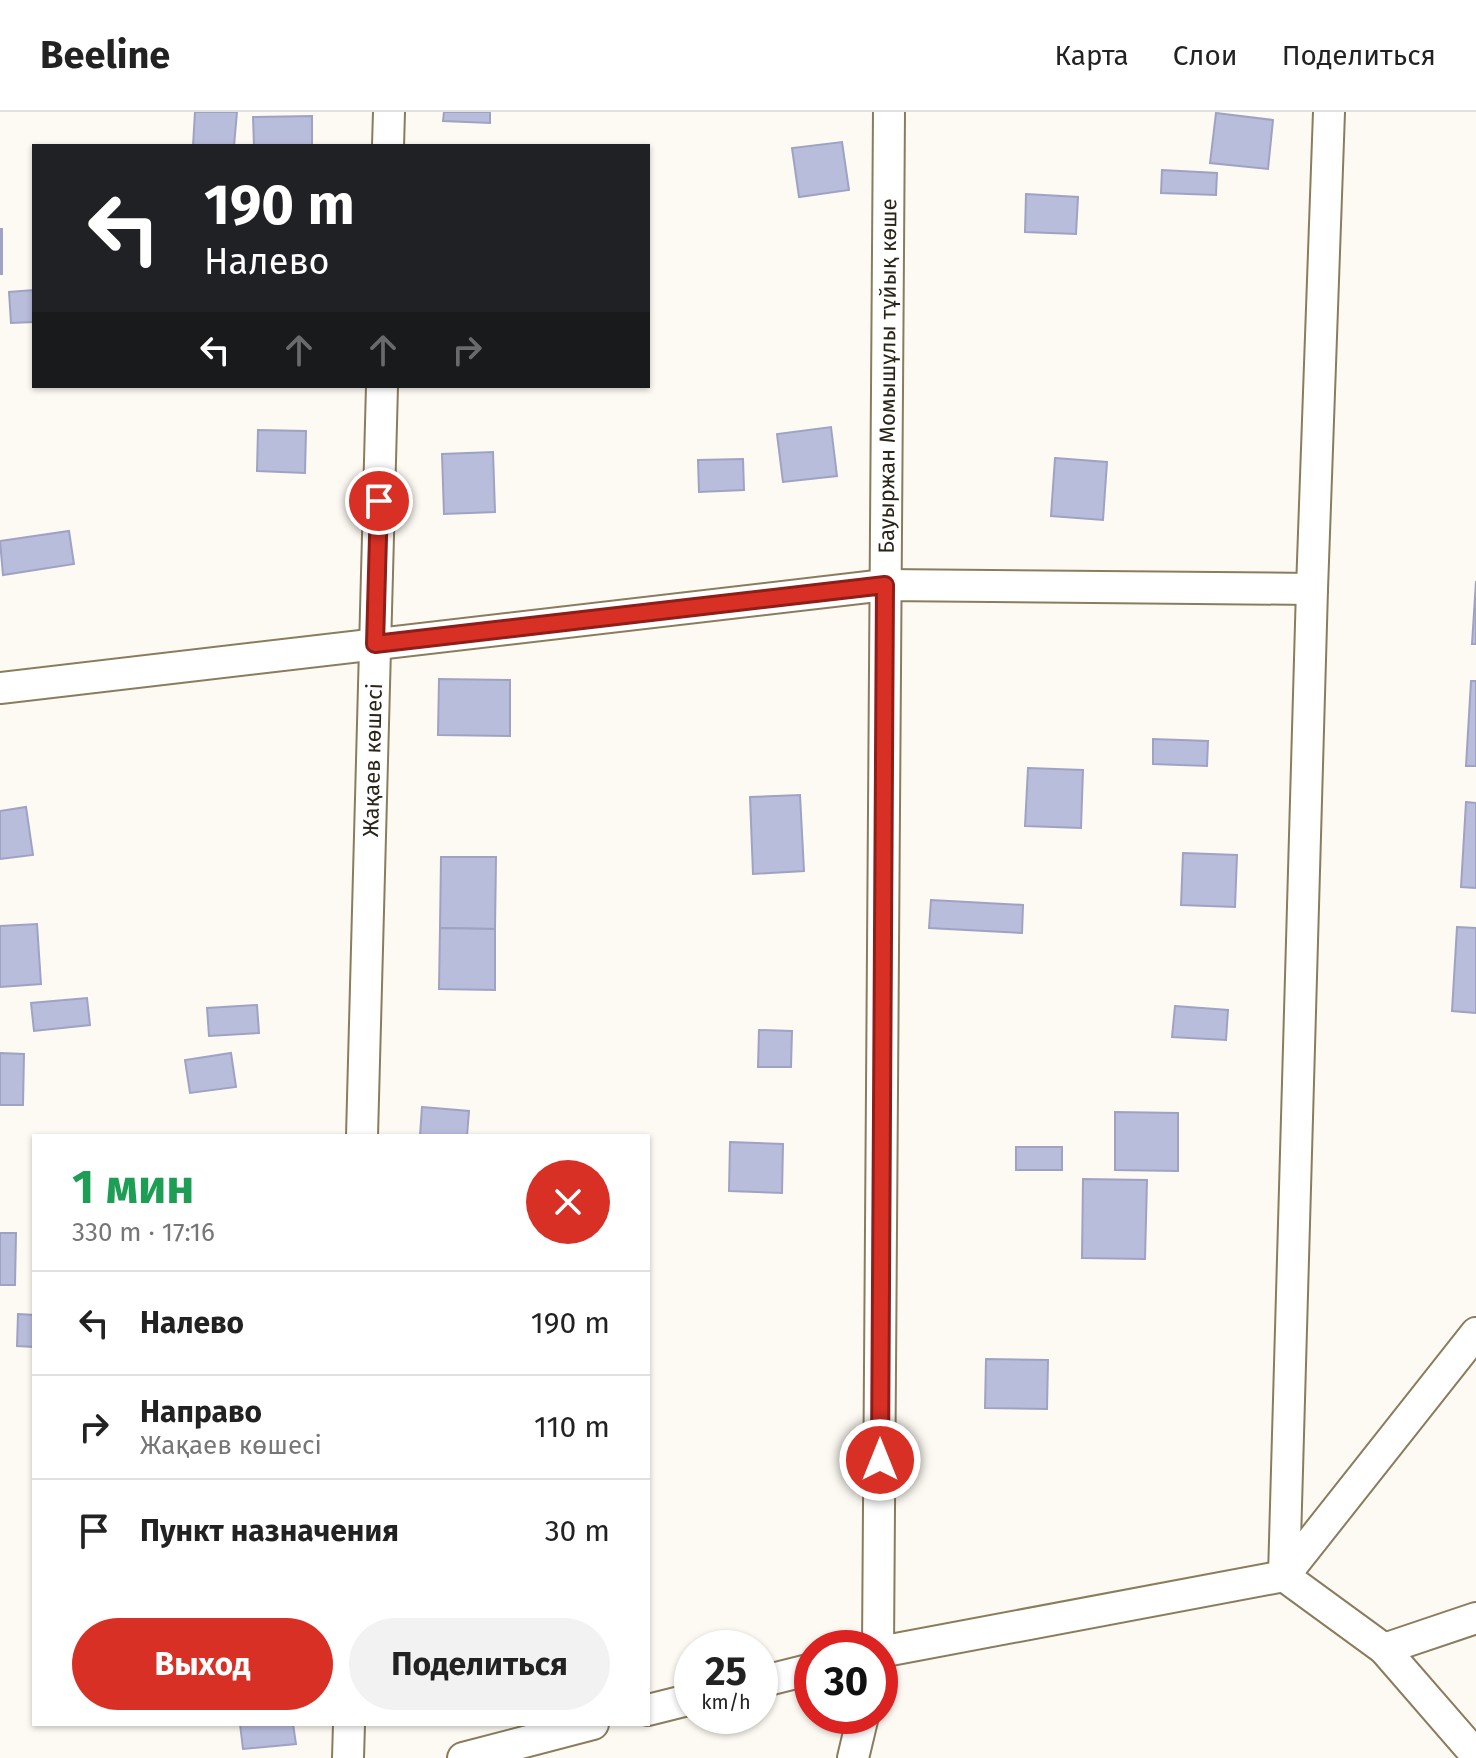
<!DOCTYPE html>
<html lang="ru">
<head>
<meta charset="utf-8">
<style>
	:root { --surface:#fff; --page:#f2f2f2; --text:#222; --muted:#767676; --line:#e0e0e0; --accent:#d93025 }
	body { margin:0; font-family:"Fira Sans",sans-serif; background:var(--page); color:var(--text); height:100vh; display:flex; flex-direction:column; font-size:30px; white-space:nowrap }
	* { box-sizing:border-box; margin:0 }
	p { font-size:26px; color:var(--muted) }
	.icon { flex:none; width:44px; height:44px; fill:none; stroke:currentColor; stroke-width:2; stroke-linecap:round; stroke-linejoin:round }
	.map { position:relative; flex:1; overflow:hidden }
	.details { position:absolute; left:32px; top:1022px; width:618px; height:592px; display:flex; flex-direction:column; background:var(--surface); border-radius:0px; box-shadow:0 2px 6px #0004 }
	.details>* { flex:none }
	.top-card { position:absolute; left:32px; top:32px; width:618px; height:244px; border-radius:0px; box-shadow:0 2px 6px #0004; background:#202124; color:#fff; overflow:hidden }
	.speed { position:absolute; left:674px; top:1518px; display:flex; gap:16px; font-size:40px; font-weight:700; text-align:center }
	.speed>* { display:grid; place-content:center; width:104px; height:104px; border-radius:50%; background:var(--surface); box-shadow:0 2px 6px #0004; line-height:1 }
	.speed small { font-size:20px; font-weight:400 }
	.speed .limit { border:12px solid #d22; background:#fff; color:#111 }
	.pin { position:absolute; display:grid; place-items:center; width:68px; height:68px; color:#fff; margin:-34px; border:4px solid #fff; border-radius:50%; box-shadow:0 2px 8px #0007 }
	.me { position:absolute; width:88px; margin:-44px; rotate:0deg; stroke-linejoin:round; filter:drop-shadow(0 0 6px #0008) }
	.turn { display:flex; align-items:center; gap:28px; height:168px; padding:0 40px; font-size:36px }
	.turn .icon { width:104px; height:104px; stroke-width:2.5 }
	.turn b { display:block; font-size:56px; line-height:68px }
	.lanes { display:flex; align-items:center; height:76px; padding:0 40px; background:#0003; justify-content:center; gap:40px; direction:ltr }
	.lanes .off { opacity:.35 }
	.round { display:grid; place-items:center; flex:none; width:84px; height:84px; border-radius:42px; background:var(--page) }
	.summary { display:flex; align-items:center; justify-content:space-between; height:136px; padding:0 40px }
	h1 { font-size:48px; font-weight:700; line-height:60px; color:#1e9e55 }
	.cta { display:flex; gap:16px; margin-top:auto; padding:16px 40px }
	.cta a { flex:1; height:92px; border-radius:48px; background:var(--accent); color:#fff; font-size:32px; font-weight:700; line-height:92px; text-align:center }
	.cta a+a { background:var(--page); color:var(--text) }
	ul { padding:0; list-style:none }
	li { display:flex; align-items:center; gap:24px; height:104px; padding:0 40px; border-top:2px solid var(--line) }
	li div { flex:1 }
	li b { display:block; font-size:30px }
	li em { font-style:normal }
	header { display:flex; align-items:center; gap:48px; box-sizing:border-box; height:112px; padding:0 40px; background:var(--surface); border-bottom:2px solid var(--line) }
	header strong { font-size:38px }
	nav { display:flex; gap:44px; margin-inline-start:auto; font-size:28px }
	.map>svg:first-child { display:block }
	.building { fill:#b9bddc; stroke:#9fa2c3; stroke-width:2 }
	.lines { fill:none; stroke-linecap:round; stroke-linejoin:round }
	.street-casing { stroke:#8a7c5d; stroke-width:34 }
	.street { stroke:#fff; stroke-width:30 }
	.route-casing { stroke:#8d1f18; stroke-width:20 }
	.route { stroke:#d93025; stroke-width:14 }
	.labels { text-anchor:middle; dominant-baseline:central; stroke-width:7; stroke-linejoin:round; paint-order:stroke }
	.street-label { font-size:22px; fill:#2a2518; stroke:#fff }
</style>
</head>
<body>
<header>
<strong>Beeline</strong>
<nav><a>Карта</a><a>Слои</a><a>Поделиться</a></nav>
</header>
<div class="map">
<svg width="1476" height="1646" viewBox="0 0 1476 1646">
	<rect width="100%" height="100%" fill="#fdfaf3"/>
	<g class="building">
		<path d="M195 0H237L234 34H193Z"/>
		<path d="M444 0H490V11L443 9Z"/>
		<path d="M1216 1 1273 8 1268 57 1210 51Z"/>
		<path d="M312 4V34H254L253 5Z"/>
		<path d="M842 30 849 78 799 85 792 36Z"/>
		<path d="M1162 58 1217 61 1216 83 1161 81Z"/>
		<path d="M1026 82 1078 85 1076 122 1025 120Z"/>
		<rect x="0" y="117" width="2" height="45"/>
		<path d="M34 178V210L11 211 9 180Z"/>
		<path d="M831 315 837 364 783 370 777 322Z"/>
		<path d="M258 318 306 319 305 361 257 359Z"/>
		<path d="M493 340 495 400 444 402 442 342Z"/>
		<path d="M1055 346 1107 350 1103 408 1051 404Z"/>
		<path d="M743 347 744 378 699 380 698 348Z"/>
		<path d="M69 419 74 452 3 463 0 429Z"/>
		<path d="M1476 469V532H1472Z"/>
		<path d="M439 567 510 568V624L438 623Z"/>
		<path d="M1471 569H1476V654H1466Z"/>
		<path d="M1153 627 1208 629 1207 654 1153 652Z"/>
		<path d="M1028 656 1083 658 1081 716 1025 714Z"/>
		<path d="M800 683 804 759 753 762 750 685Z"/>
		<path d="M1466 690 1476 691V776L1461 775Z"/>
		<path d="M26 695 33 743 0 747V699Z"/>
		<path d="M1183 741 1237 743 1235 795 1181 793Z"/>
		<path d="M441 745H496L495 817 440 816Z"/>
		<path d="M931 788 1023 793 1022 821 929 816Z"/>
		<path d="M37 812 41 872 0 875V814Z"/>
		<path d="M1457 815 1476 816V901L1452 899Z"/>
		<path d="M440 816 495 817V878L439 877Z"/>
		<path d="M87 886 90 913 34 919 31 891Z"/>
		<path d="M257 893 259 921 209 924 207 896Z"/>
		<path d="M1175 894 1228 898 1226 928 1172 925Z"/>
		<path d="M759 918 792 919 791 955H758Z"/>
		<path d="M0 941 24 942 23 993H0Z"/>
		<path d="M231 941 236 975 190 981 185 948Z"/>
		<path d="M422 995 469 999 467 1024H420Z"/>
		<path d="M1115 1000 1178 1001V1059L1115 1058Z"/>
		<path d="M730 1030 783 1032 782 1081 729 1079Z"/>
		<rect x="1016" y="1035" width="46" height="23"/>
		<path d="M1083 1067 1147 1068 1145 1147 1082 1146Z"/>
		<path d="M0 1121H16L15 1173H0Z"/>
		<path d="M18 1202 34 1203V1235L17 1234Z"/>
		<path d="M986 1247 1048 1248 1047 1297 985 1296Z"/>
		<path d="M240 1612H293L296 1632 243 1637Z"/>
	</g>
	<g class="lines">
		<defs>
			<g id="street">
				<path d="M388 34 389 0"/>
				<path d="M0 576 885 473 1312 477"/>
				<path id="s1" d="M362 1024 382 274"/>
				<path d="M1284 1464 1312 477 1329 0"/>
				<path d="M1284 1464 1384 1537 1476 1643"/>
				<path id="s2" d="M878 1536 889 0"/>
				<path d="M1384 1537 1476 1506"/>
				<path d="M880 1540 1284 1464 1476 1221"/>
				<path d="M760 1570 812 1557"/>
				<path d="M648 1598 692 1587"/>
				<path d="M348 1646 349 1612"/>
				<path d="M463 1646 593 1612"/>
				<path d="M853 1646 863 1604"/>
			</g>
		</defs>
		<use href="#street" class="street-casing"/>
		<use href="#street" class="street"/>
	</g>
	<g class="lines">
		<defs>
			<path id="route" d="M379 389 375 532 885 473 880 1348"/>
		</defs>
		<use href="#route" class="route-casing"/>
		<use href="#route" class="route"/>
	</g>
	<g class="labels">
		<g class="street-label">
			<text stroke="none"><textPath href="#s2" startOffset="1272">Бауыржан Момышұлы тұйық көше</textPath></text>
			<text stroke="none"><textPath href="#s1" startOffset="376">Жақаев көшесі</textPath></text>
		</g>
	</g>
</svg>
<div class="speed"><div>25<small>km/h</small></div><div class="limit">30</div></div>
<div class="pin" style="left:379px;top:389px;background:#d93025"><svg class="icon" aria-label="arrive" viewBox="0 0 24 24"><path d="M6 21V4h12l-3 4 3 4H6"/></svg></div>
<svg class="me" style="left:880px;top:1348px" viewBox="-20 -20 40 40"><circle r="17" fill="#d93025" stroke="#fff" stroke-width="3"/><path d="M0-11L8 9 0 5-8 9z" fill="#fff"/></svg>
<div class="top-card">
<div class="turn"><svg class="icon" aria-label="left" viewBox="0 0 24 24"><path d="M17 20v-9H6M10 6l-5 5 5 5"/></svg><div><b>190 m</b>Налево</div></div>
<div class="lanes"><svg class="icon" aria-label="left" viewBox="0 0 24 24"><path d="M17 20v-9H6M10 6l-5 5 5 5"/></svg><svg class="icon off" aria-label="ahead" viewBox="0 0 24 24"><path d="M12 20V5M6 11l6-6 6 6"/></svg><svg class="icon off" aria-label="ahead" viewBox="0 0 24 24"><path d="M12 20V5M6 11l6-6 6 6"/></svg><svg class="icon off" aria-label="right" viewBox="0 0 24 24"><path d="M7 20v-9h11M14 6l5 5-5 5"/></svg></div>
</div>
<section class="details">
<div class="summary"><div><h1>1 мин</h1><p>330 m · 17:16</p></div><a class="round" style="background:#d93025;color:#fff"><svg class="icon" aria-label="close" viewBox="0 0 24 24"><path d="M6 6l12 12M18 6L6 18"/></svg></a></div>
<ul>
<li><svg class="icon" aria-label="left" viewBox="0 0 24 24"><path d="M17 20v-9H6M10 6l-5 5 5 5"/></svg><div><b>Налево</b></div><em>190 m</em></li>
<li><svg class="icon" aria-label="right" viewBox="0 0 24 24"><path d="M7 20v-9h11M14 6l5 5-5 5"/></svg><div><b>Направо</b><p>Жақаев көшесі</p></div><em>110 m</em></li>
<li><svg class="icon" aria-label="arrive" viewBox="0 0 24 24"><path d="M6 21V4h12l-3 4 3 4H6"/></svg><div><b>Пункт назначения</b></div><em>30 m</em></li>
</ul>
<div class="cta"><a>Выход</a><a>Поделиться</a></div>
</section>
</div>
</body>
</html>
